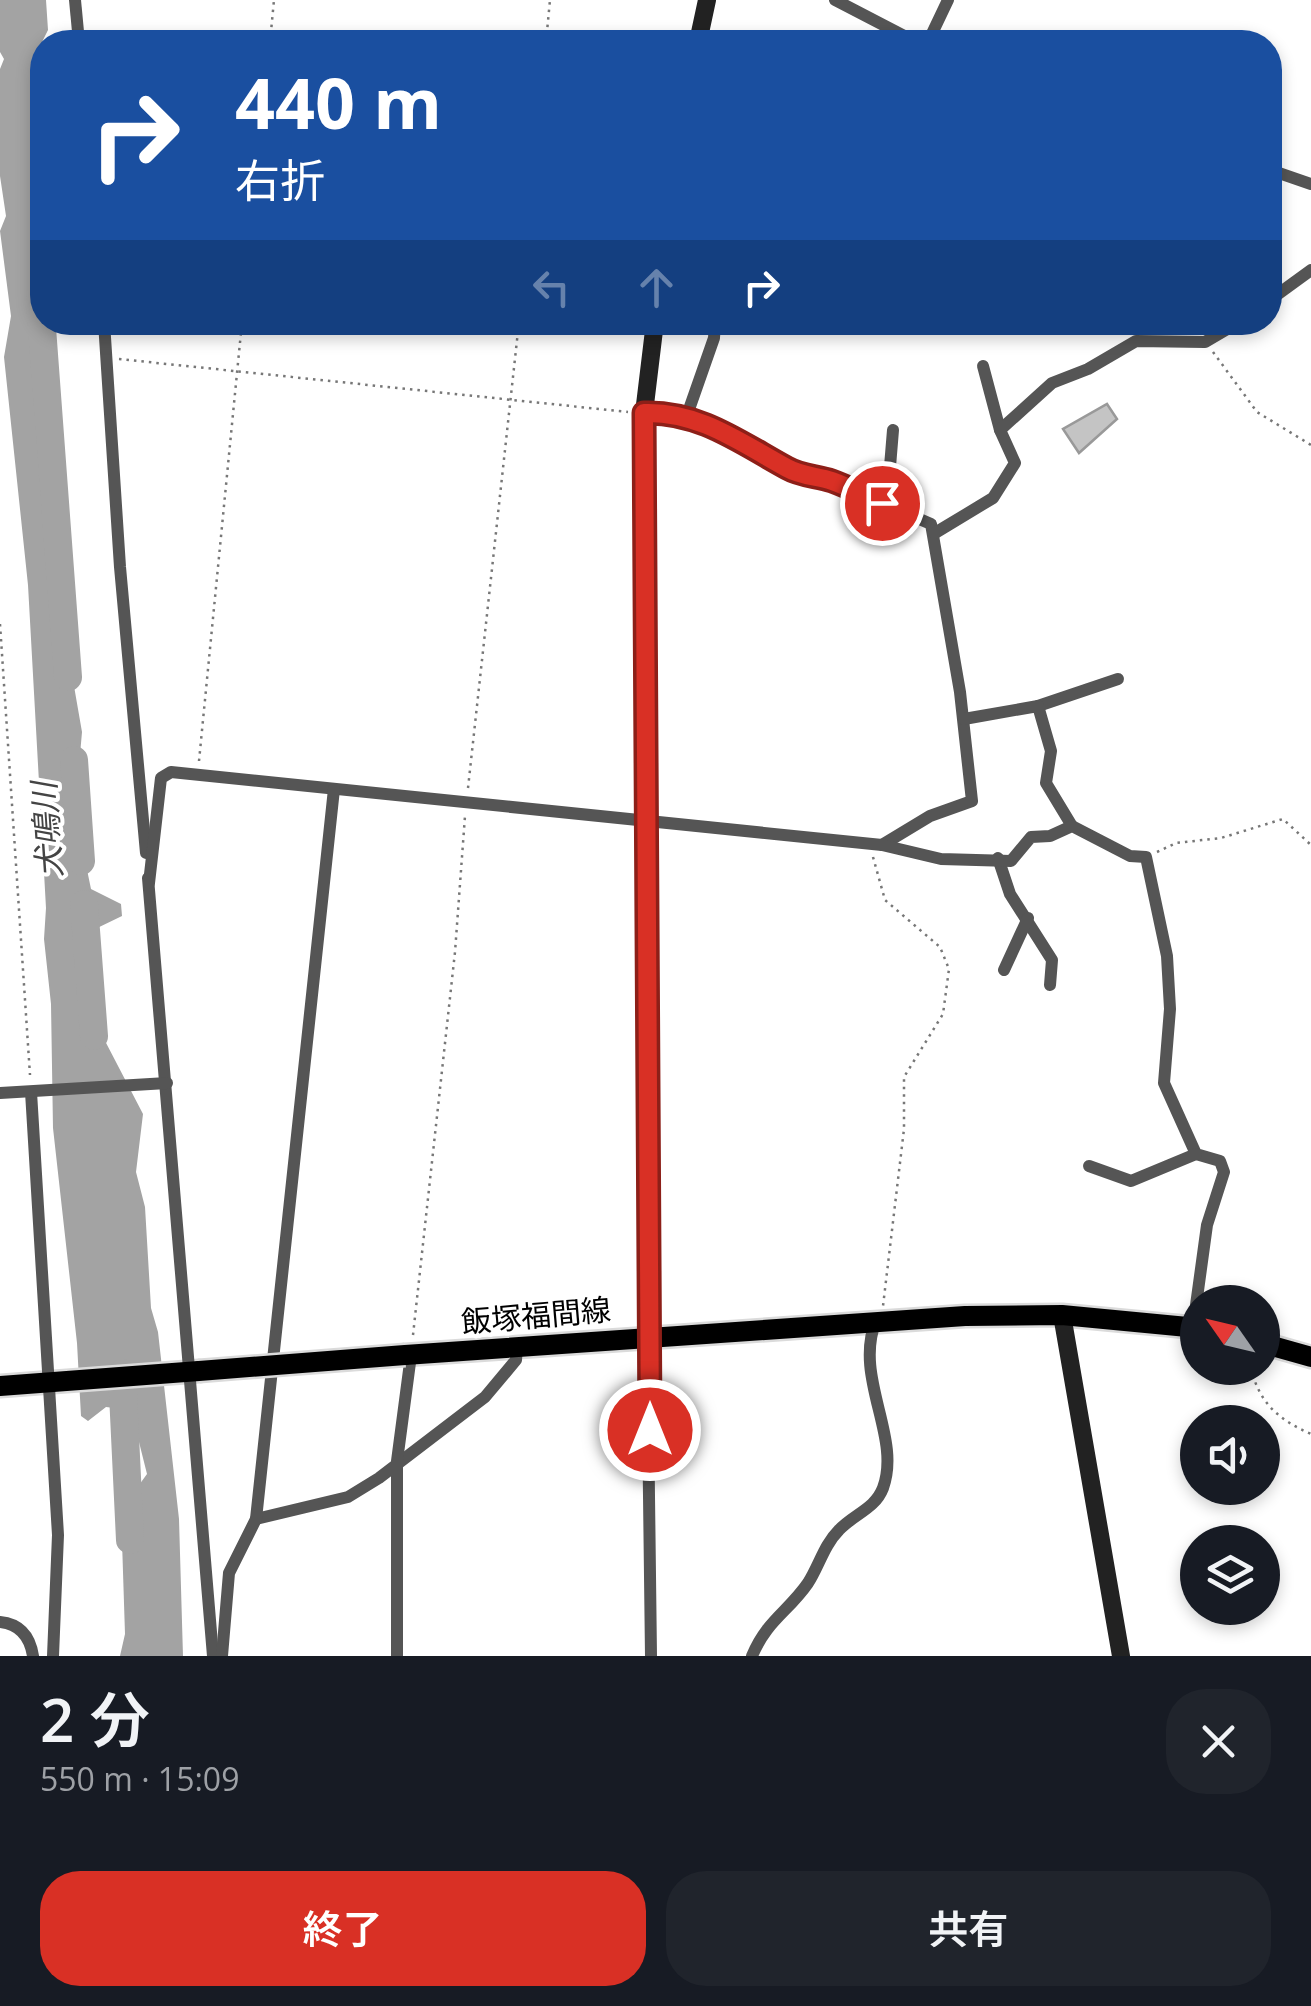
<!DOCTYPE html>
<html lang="ja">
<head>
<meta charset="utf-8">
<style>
	:root { --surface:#171b24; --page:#20242c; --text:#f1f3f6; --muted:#9ea1a6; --accent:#d93025 }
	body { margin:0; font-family:"Open Sans","Noto Sans JP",sans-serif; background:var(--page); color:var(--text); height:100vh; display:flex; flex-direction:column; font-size:38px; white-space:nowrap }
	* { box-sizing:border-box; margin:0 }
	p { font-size:32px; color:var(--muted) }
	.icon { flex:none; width:55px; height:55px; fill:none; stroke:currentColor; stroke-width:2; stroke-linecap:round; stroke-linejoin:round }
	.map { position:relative; height:1656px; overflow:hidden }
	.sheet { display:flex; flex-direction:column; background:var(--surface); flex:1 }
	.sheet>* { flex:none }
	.hud { position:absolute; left:30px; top:30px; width:1252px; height:305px; border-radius:40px; box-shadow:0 5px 15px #0003; background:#1a4fa0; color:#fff; overflow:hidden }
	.needle { width:65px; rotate:304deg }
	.tools { position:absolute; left:1180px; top:1285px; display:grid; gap:20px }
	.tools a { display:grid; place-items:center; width:100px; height:100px; border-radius:50%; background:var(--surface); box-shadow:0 5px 15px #0003; font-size:50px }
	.pin { position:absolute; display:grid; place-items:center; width:85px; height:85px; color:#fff; margin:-42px; border:5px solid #fff; border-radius:50%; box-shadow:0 2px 10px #0007 }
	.me { position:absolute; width:110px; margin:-55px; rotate:0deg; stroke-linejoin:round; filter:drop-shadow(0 0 8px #0008) }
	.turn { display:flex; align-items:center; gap:35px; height:210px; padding:0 40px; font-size:45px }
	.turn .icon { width:130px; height:130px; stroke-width:2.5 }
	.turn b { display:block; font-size:70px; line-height:85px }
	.lanes { display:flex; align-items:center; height:95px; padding:0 40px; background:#0003; justify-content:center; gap:50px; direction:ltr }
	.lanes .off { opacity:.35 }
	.round { display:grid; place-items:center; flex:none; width:105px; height:105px; border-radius:40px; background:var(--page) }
	.summary { display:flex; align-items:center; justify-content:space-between; height:170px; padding:0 40px }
	h1 { font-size:60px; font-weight:600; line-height:75px }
	.button { display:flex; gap:20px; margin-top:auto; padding:20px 40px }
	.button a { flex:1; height:115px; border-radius:40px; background:var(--accent); color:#fff; font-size:40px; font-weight:600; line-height:115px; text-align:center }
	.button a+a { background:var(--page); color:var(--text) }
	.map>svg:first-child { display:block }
	.water { fill:#a3a3a3 }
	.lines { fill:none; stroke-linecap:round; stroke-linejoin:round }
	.river { stroke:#a3a3a3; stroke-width:28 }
	.building { fill:#c4c4c4; stroke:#999; stroke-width:2.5 }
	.primary-casing { stroke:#dbdbdb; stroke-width:25 }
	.path { stroke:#777; stroke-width:2.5; stroke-dasharray:2.5 5; stroke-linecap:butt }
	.street { stroke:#555; stroke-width:12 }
	.secondary { stroke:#222; stroke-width:18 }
	.primary { stroke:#000; stroke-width:20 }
	.primary-bridge-casing { stroke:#dbdbdb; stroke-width:25; stroke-linecap:butt }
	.primary-bridge { stroke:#000; stroke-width:20 }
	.route-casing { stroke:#8d1f18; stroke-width:25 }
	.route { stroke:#d93025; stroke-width:18 }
	.labels { text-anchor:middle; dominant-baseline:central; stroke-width:8; stroke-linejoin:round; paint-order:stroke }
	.street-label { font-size:30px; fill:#000; stroke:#fff }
	.water-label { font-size:32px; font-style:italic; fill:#444; stroke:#fff }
</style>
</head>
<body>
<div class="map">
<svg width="1311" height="1656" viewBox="0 0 1311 1656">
	<rect width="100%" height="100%" fill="#fff"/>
	<path class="water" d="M0 0H46L48 30 42 42 40 111 35 122 46 324 40 355V394L49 457 55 577 82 732 75 812 91 889 121 904 122 916 91 931 83 971 88 993 104 1039 143 1114 136 1172 145 1207 151 1308 158 1332 179 1519 183 1656H120L125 1634 121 1510 147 1474 131 1410 106 1407 88 1421 81 1416 77 1343 53 1128 51 1004 44 939 46 908 28 585 4 357 11 316 0 231 6 216 0 176V69L4 59 0 52Z"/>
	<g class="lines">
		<g class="river">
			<path d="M40 301 68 677"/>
			<path d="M74 760 81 861"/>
			<path d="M84 904 94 1036"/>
			<path d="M122 1373 130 1540"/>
		</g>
	</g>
	<path class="building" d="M1107 404 1117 419 1079 453 1063 429Z"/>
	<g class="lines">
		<defs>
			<g id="primary">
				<path d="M1262 1343 1311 1357"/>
				<path d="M405 1355 965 1316 1062 1315 1198 1328"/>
				<path d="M0 1386 199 1371"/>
			</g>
		</defs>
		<use href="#primary" class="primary-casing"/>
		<g class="path">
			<path d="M270 42 274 0"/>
			<path d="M546 42 550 0"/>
			<path d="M1213 352 1257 412 1311 445"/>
			<path d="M119 359 628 412"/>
			<path d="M0 624 30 1075"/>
			<path d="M199 761 242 322"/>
			<path d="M468 788 519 322"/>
			<path d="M1157 852 1176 843 1221 838 1283 819 1311 845"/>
			<path d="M873 857 885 900 940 947 949 969 943 1014 904 1077V1129L883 1306"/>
			<path d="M413 1335 455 952 465 816"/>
			<path d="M1251 1368C1259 1403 1279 1420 1311 1434"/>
		</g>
		<g class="street">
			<path d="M75 0 79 42"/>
			<path d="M835 0 916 42"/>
			<path d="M928 42 948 0"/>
			<path d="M1270 170 1311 184"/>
			<path d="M1270 300 1311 270"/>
			<path d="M104 322 120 567 146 853"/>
			<path d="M983 366 1000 430"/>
			<path d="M644 413 664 412 703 422 787 469 829 480 931 524 960 692 972 801 930 816 882 845"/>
			<path d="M686 418 714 338 715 322"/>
			<path d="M882 503 888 491 893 430"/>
			<path d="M935 533 993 498 1015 463 1000 430 1052 383 1088 369 1136 341 1205 342 1239 322"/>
			<path d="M1038 706 1118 679"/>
			<path d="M964 719 1038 706 1051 751 1046 783 1072 826"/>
			<path d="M998 858 1010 894 1052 960 1050 985"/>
			<path d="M148 878 213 1656"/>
			<path d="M149 883 161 778 171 772 882 845 941 859 1011 861 1031 837 1050 836 1072 826 1130 856 1146 857 1167 956 1170 1009 1164 1083 1196 1154 1220 1161 1224 1172 1207 1225 1193 1327"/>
			<path d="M1004 970 1028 918"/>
			<path d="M31 1092 58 1535 53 1656"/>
			<path d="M0 1093 167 1083"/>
			<path d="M1089 1166 1131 1181 1196 1154"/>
			<path d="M647 1335 651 1656"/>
			<path d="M256 1519 348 1497 379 1478 485 1397 516 1360 517 1346"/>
			<path d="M0 1622C20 1624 30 1637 33 1656"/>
			<path d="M222 1656 229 1573 256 1519 334 789"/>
			<path d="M397 1656V1461L411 1355"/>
			<path d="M752 1656C767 1620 788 1612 808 1583 819 1566 824 1545 839 1530 854 1514 875 1509 883 1488 902 1436 853 1378 876 1320"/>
		</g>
		<g class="secondary">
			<path d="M698 42 707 0"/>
			<path d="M1062 1315 1121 1656"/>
			<path d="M647 1335 642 519 644 413 655 322"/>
		</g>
		<use href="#primary" class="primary"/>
		<defs>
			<path id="primary-bridge" d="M199 1371 405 1355"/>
		</defs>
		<use href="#primary-bridge" class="primary-bridge-casing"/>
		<use href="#primary-bridge" class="primary-bridge"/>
	</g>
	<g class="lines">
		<defs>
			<path id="route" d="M650 1430 644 413C699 411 741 443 787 468 801 476 817 476 832 481 849 487 865 496 882 503"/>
		</defs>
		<use href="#route" class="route-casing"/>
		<use href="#route" class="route"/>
	</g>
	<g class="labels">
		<g class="street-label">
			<text transform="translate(536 1315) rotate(-5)">飯塚福間線</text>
		</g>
		<g class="water-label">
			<text transform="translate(46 830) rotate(-94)">犬鳴川</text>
		</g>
	</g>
</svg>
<div class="tools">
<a><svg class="needle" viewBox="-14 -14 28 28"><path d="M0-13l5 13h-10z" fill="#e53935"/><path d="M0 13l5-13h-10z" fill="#9ea1a6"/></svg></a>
<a><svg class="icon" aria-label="sound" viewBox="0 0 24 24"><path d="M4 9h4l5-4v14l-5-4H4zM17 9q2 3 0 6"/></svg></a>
<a><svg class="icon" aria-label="layers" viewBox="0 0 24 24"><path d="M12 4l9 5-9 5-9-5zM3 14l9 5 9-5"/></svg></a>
</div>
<div class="pin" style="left:882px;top:503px;background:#d93025"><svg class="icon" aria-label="arrive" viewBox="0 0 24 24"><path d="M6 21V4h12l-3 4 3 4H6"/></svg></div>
<svg class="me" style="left:650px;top:1430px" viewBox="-20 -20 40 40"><circle r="17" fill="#d93025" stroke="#fff" stroke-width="3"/><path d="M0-11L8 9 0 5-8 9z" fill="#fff"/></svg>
<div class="hud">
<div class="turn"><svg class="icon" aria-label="right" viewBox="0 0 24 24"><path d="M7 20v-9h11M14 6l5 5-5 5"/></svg><div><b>440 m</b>右折</div></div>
<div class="lanes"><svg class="icon off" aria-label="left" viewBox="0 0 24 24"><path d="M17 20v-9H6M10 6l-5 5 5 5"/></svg><svg class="icon off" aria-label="ahead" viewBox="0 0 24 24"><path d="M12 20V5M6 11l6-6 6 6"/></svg><svg class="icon" aria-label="right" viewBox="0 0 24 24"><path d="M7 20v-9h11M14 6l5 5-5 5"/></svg></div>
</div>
</div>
<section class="sheet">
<div class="summary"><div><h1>2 分</h1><p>550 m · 15:09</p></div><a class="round"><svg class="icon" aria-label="close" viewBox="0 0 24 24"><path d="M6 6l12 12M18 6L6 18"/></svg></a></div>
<div class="button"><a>終了</a><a>共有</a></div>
</section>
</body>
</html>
